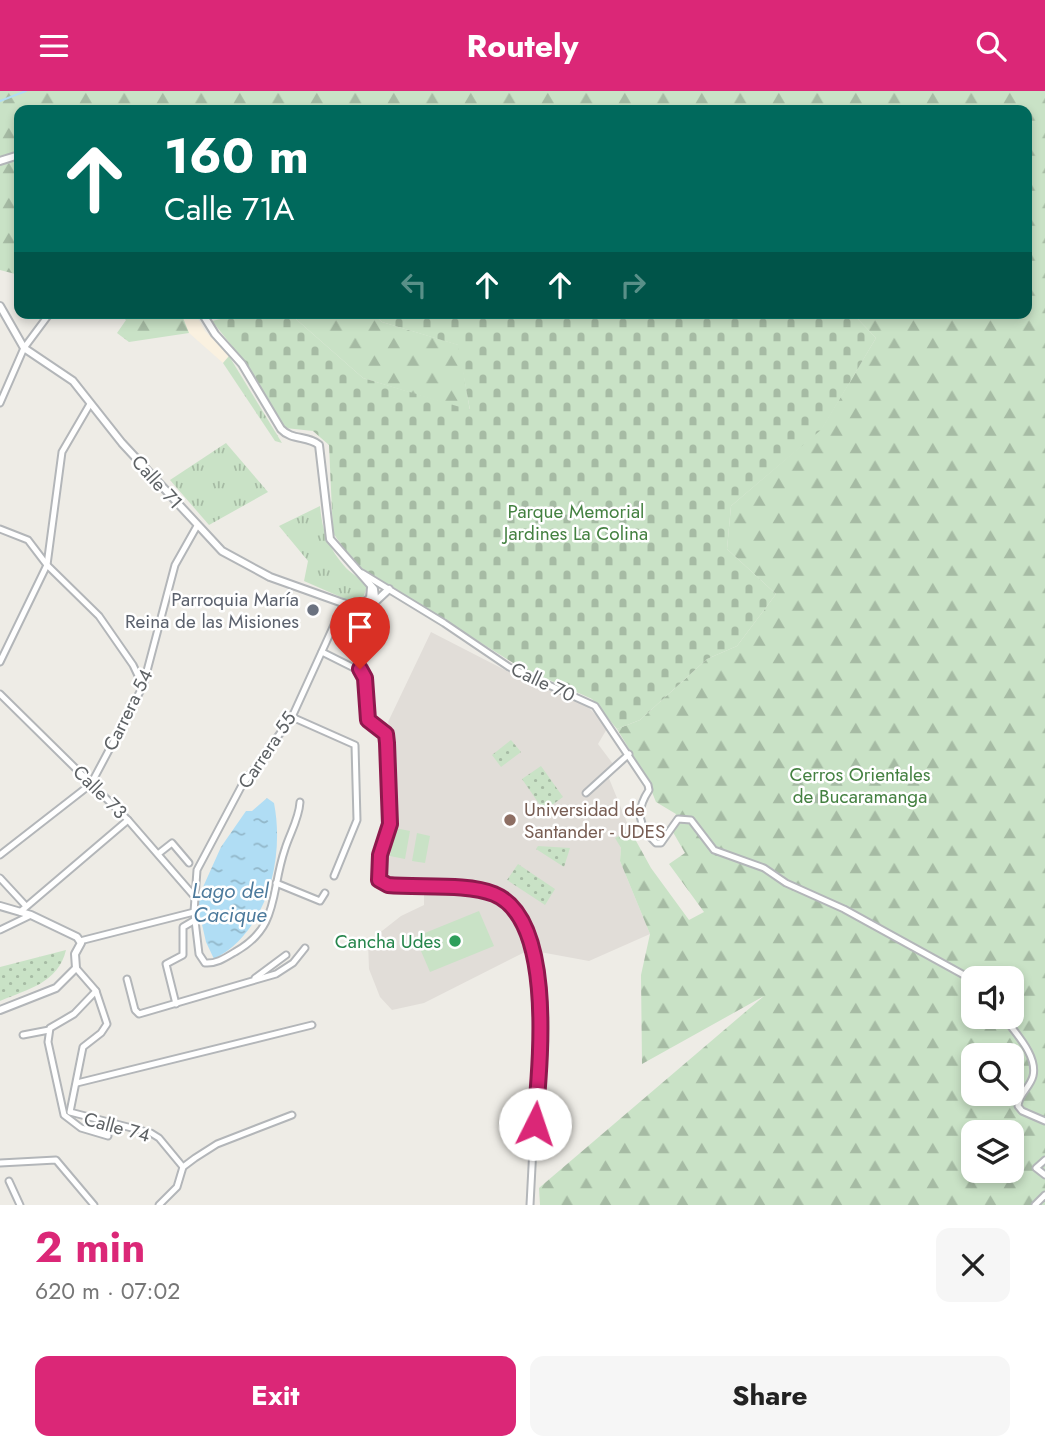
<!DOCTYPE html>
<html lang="en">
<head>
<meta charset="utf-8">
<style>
	:root { --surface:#fff; --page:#f6f6f6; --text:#222; --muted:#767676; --accent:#db2777 }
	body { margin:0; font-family:Jost,sans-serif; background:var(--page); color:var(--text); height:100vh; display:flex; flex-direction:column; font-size:26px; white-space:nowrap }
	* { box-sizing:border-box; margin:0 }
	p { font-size:23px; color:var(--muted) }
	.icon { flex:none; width:38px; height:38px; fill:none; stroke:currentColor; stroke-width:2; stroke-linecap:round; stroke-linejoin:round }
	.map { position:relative; height:1114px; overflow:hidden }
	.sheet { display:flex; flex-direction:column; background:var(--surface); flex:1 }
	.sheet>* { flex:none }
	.top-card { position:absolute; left:14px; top:14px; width:1018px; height:214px; border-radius:14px; box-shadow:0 4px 10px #0003; background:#00695c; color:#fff; overflow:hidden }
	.controls { position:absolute; left:961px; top:875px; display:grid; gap:14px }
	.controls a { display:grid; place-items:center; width:63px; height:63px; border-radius:14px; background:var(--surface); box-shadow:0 4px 10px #0003; font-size:35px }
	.pin { position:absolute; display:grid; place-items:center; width:60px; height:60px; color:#fff; margin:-72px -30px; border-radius:50% 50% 50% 0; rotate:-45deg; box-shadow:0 0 7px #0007 }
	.pin .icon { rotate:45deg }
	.me { position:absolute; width:77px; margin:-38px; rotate:4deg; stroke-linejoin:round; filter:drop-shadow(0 0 5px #0008) }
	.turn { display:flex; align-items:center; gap:24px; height:147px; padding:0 35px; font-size:32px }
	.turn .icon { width:91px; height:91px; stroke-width:2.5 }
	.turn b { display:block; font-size:49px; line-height:60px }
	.lanes { display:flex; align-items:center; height:66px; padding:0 35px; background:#0003; justify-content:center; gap:35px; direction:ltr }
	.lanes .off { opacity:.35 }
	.round { display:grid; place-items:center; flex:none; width:74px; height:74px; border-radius:14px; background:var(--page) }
	.overview { display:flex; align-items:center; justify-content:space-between; height:119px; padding:0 35px }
	h1 { font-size:42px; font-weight:700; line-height:52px; color:var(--accent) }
	.button { display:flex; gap:14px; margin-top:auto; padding:14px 35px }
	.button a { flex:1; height:80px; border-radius:14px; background:var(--accent); color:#fff; font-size:28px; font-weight:700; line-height:80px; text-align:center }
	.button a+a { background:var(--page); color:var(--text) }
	header { display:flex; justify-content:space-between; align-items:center; height:91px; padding:0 35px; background:var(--accent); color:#fff; font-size:32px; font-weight:700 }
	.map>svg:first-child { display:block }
	.commercial { fill:#faf1e0 }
	.education { fill:#e1ddd8 }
	.grass { fill:url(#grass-tufts) }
	.forest { fill:url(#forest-firs); fill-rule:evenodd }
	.cemetery { fill:url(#cemetery-stones) }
	.park { fill:url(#park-dots) }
	.pitch { fill:#c9e2c6 }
	.water { fill:url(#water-ripples) }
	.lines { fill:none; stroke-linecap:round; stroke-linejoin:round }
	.stream { stroke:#b0ddf4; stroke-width:2 }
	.minor-casing { stroke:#b3b6b9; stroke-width:9 }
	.tertiary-casing { stroke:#b3b6b9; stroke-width:10 }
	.minor { stroke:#fff; stroke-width:5 }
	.tertiary { stroke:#fff; stroke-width:6 }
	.route-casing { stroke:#8e194d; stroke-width:18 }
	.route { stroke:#db2777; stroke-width:12 }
	.worship-dot { fill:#6b7280; stroke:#fff; stroke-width:2.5 }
	.education-dot { fill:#8d6e63; stroke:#fff; stroke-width:2.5 }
	.leisure-dot { fill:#2e9e5b; stroke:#fff; stroke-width:2.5 }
	.labels { text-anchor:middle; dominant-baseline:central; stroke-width:5; stroke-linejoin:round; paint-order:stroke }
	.street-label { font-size:19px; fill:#5e6265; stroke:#fff }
	.park-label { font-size:19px; fill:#448141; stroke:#fff }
	.worship-label { font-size:19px; fill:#5b616d; stroke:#fff; text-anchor:end }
	.education-label { font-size:19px; fill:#785e54; stroke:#fff; text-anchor:start }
	.leisure-label { font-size:19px; fill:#27864d; stroke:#fff; text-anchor:end }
	.water-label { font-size:21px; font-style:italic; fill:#4c7a9c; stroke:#fff }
</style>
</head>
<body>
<header><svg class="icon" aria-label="menu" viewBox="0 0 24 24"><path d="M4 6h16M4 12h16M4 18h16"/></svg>Routely<svg class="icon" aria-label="search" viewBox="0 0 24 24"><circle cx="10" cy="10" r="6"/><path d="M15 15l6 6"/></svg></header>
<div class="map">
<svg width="1045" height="1114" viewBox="0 0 1045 1114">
	<defs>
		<pattern id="grass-tufts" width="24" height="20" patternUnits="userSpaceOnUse" patternTransform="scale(1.75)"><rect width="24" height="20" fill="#c9e2c6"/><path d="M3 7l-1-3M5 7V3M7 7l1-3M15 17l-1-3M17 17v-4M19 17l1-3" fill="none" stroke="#a6bba4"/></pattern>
		<pattern id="forest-firs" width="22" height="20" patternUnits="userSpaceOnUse" patternTransform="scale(1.75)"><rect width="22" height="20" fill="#c9e2c6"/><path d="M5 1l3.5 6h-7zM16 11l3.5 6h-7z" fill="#a6bba4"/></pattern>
		<pattern id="cemetery-stones" width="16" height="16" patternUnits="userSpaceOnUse" patternTransform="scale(1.75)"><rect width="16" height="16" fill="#c9e2c6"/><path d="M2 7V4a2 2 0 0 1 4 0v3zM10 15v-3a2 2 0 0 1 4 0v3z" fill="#a6bba4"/></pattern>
		<pattern id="park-dots" width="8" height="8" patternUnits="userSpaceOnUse" patternTransform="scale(1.75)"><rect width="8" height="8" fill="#c9e2c6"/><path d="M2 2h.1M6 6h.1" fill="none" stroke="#a6bba4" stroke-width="1.8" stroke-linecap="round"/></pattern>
		<pattern id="water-ripples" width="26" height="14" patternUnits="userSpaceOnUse" patternTransform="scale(1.75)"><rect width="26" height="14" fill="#b0ddf4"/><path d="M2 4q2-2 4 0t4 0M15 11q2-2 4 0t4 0" fill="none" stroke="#92b7c9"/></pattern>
	</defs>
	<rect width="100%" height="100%" fill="#eeece6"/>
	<path class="commercial" d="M181 222H195L205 240 229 265 223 272 189 242Z"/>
	<path class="education" d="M431 541 505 579 588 616 608 636 598 653 613 673 606 680 630 739 616 747 621 757 620 770 650 843 589 870 540 861 523 862 424 912 392 919 380 906 369 878 368 851 401 825 424 814V792L394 789 386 781 393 734 392 643 388 631Z"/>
	<g class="grass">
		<path d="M229 265 282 352 275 350 223 272Z"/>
		<path d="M226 352 268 401 209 434 170 389Z"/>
		<path d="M320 415C322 440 329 458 346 477 353 484 362 488 367 496L362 510 352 511 304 490 308 470 279 435Z"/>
	</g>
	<g class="forest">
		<path d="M0 0H1045V1114H540L539 1097 764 905 642 973 641 884 650 843 620 770 621 757 615 747 630 739 651 777 689 829 704 821 669 773 685 762 670 736 676 723 656 711 645 684 617 638 640 629 707 568 737 555 776 503 727 458 731 415 822 337 876 247 852 222H1027V19H357L350 15 302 19H19V184L0 179ZM973 887H1012V926H973ZM973 964H1012V1003H973ZM973 1041H1012V1080H973Z"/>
		<path d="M118 222H181L189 242 129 251 117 242 126 229Z"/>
		<path d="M289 222H372L382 231 459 254 470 320 363 287Z"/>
	</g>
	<path class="cemetery" d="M246 222H289L363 287 470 319 458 254 382 231 372 222H852L876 247 822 338 731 415 727 458 776 503 737 555 707 568 640 629 617 638 592 608 518 575 355 473 333 442 329 354 313 340 285 337 248 275 212 230Z"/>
	<g class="park">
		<path d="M511 649 521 661 501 676 492 664Z"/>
		<path d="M541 675 563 706 544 720 522 688Z"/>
		<path d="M538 755 570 757 564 776 536 758Z"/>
		<path d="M518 773 555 798 545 814 507 789Z"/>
		<path d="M66 859C58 892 28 898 0 910V876Z"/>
	</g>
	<g class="pitch">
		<path d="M395 737 410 740 405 768 390 765Z"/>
		<path d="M417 742 430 745 425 772 412 770Z"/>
		<path d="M479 820 494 855 430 881 415 846Z"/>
	</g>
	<path class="water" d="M267 707 274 712C285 768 267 841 214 868L206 851 198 816 199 805 221 756 246 720H252Z"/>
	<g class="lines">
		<path class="stream" d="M0 10 26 0"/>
		<defs>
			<g id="minor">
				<path d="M0 312 24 257 50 222"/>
				<path d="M0 438 28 449 47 474 99 525 133 574 143 595"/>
				<path d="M362 482 444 532 509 576 595 615 648 694 649 699C635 720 638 735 656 752H661L678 728 691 729 714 759 764 777 786 792 844 818 973 889"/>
				<path d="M322 561 364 582 368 629 386 643 390 733 380 764 379 789 388 794C421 797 485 791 509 813 518 822 522 835 526 846 534 866 539 883 541 903L530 1114"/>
				<path d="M0 571 47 474 62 361 90 313"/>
				<path d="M0 603 128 729 194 805"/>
				<path d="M292 626 355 654 357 729 334 785"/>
				<path d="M586 702 629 663"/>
				<path d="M300 711C299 728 290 742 285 758 270 802 280 836 235 861 225 867 216 873 205 872L199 863 194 821 197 779 241 696 292 626 344 512"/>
				<path d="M158 763 172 752 189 772"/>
				<path d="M0 764 91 693 143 595 175 474 197 435"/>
				<path d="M0 787 25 814"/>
				<path d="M276 792 320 810 325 802"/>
				<path d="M20 821 128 729"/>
				<path d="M0 839 31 824"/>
				<path d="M80 850 194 821"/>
				<path d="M76 877 96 900 107 933 101 942 83 956 70 1021 151 1042 159 1047 183 1076"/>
				<path d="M255 887 286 864"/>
				<path d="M127 888 135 919 139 923 276 883 293 872 305 857"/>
				<path d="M96 900 74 923 50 937 48 951 64 1024 81 1037 108 1045"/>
				<path d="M176 913 166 873 183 864V836L195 829"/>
				<path d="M1004 926C1014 941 1038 964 1033 985 1030 997 1019 1002 1018 1015L1022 1020 1045 1030"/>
				<path d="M23 944 49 939"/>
				<path d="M77 992 312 934"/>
				<path d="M1045 1069 1036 1077 1045 1084"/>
				<path d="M0 1072 56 1069 94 1114"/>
				<path d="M9 1090 20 1114"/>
				<path d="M159 1114 177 1096 183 1076 195 1067 217 1053 292 1024"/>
				<path d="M1035 1114 1045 1104"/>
			</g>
			<g id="tertiary">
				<path d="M0 70 19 64"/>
				<path d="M0 215 24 257 73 290 122 352 222 460 270 486 354 516 369 515 375 506 374 498 330 448 319 354C308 344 292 350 281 338L242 273 215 243 202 222"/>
				<path d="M375 511 389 498"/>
				<path d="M359 515 370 507 371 497"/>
				<path d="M0 815 31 824 77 846 81 852 75 863 76 877 56 897 0 919"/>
			</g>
		</defs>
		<use href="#minor" class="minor-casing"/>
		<use href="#tertiary" class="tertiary-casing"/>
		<use href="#minor" class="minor"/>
		<use href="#tertiary" class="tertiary"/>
	</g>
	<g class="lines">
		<defs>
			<path id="route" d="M360 578 365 587 368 629 386 643 387 652 390 733 380 764 379 789 388 794C419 797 467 792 494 803 557 829 539 980 535 1033"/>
		</defs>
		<use href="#route" class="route-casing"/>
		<use href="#route" class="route"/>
	</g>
	<circle class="worship-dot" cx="313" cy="519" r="7"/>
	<circle class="education-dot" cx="510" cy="729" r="7"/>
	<circle class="leisure-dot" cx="455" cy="850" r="7"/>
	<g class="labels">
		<g class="street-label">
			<text transform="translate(157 391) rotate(48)">Calle 71</text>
			<text transform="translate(543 591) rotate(25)">Calle 70</text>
			<text transform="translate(128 619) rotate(-64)">Carrera 54</text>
			<text transform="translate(267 659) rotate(-56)">Carrera 55</text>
			<text transform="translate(100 701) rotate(45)">Calle 73</text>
			<text transform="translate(117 1036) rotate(15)">Calle 74</text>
		</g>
		<g class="park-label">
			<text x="576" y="420">Parque Memorial<tspan x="576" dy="22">Jardines La Colina</tspan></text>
			<text x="860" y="683">Cerros Orientales<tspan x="860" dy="22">de Bucaramanga</tspan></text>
		</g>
		<g class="worship-label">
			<text x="299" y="508">Parroquia María<tspan x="299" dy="22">Reina de las Misiones</tspan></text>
		</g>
		<g class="education-label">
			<text x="524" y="718">Universidad de<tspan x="524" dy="22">Santander - UDES</tspan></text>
		</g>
		<g class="leisure-label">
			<text x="441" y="850">Cancha Udes</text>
		</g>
		<g class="water-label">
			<text x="230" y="800">Lago del<tspan x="230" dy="24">Cacique</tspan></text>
		</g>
	</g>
</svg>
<div class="controls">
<a><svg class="icon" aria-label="sound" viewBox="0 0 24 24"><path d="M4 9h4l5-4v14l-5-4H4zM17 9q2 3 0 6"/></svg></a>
<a><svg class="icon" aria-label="search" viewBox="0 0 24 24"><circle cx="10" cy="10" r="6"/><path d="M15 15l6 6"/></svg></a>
<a><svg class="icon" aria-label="layers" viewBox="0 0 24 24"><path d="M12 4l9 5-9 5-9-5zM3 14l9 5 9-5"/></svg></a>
</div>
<div class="pin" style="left:360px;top:578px;background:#d93025"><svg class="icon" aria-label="arrive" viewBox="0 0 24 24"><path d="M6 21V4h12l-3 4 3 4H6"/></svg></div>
<svg class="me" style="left:535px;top:1033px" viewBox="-20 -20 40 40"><circle r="19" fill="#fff"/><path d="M0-13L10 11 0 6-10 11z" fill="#db2777"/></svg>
<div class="top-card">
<div class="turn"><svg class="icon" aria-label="ahead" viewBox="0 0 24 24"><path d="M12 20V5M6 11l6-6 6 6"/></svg><div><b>160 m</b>Calle 71A</div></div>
<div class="lanes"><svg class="icon off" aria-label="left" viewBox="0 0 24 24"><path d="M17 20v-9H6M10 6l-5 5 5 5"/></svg><svg class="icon" aria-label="ahead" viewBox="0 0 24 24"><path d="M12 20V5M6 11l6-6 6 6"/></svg><svg class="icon" aria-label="ahead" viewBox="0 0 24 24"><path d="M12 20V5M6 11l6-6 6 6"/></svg><svg class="icon off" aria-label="right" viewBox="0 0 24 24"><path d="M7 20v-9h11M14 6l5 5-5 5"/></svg></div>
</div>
</div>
<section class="sheet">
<div class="overview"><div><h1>2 min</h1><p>620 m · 07:02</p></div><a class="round"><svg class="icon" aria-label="close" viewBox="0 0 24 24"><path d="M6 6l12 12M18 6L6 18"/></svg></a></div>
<div class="button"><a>Exit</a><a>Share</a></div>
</section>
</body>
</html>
